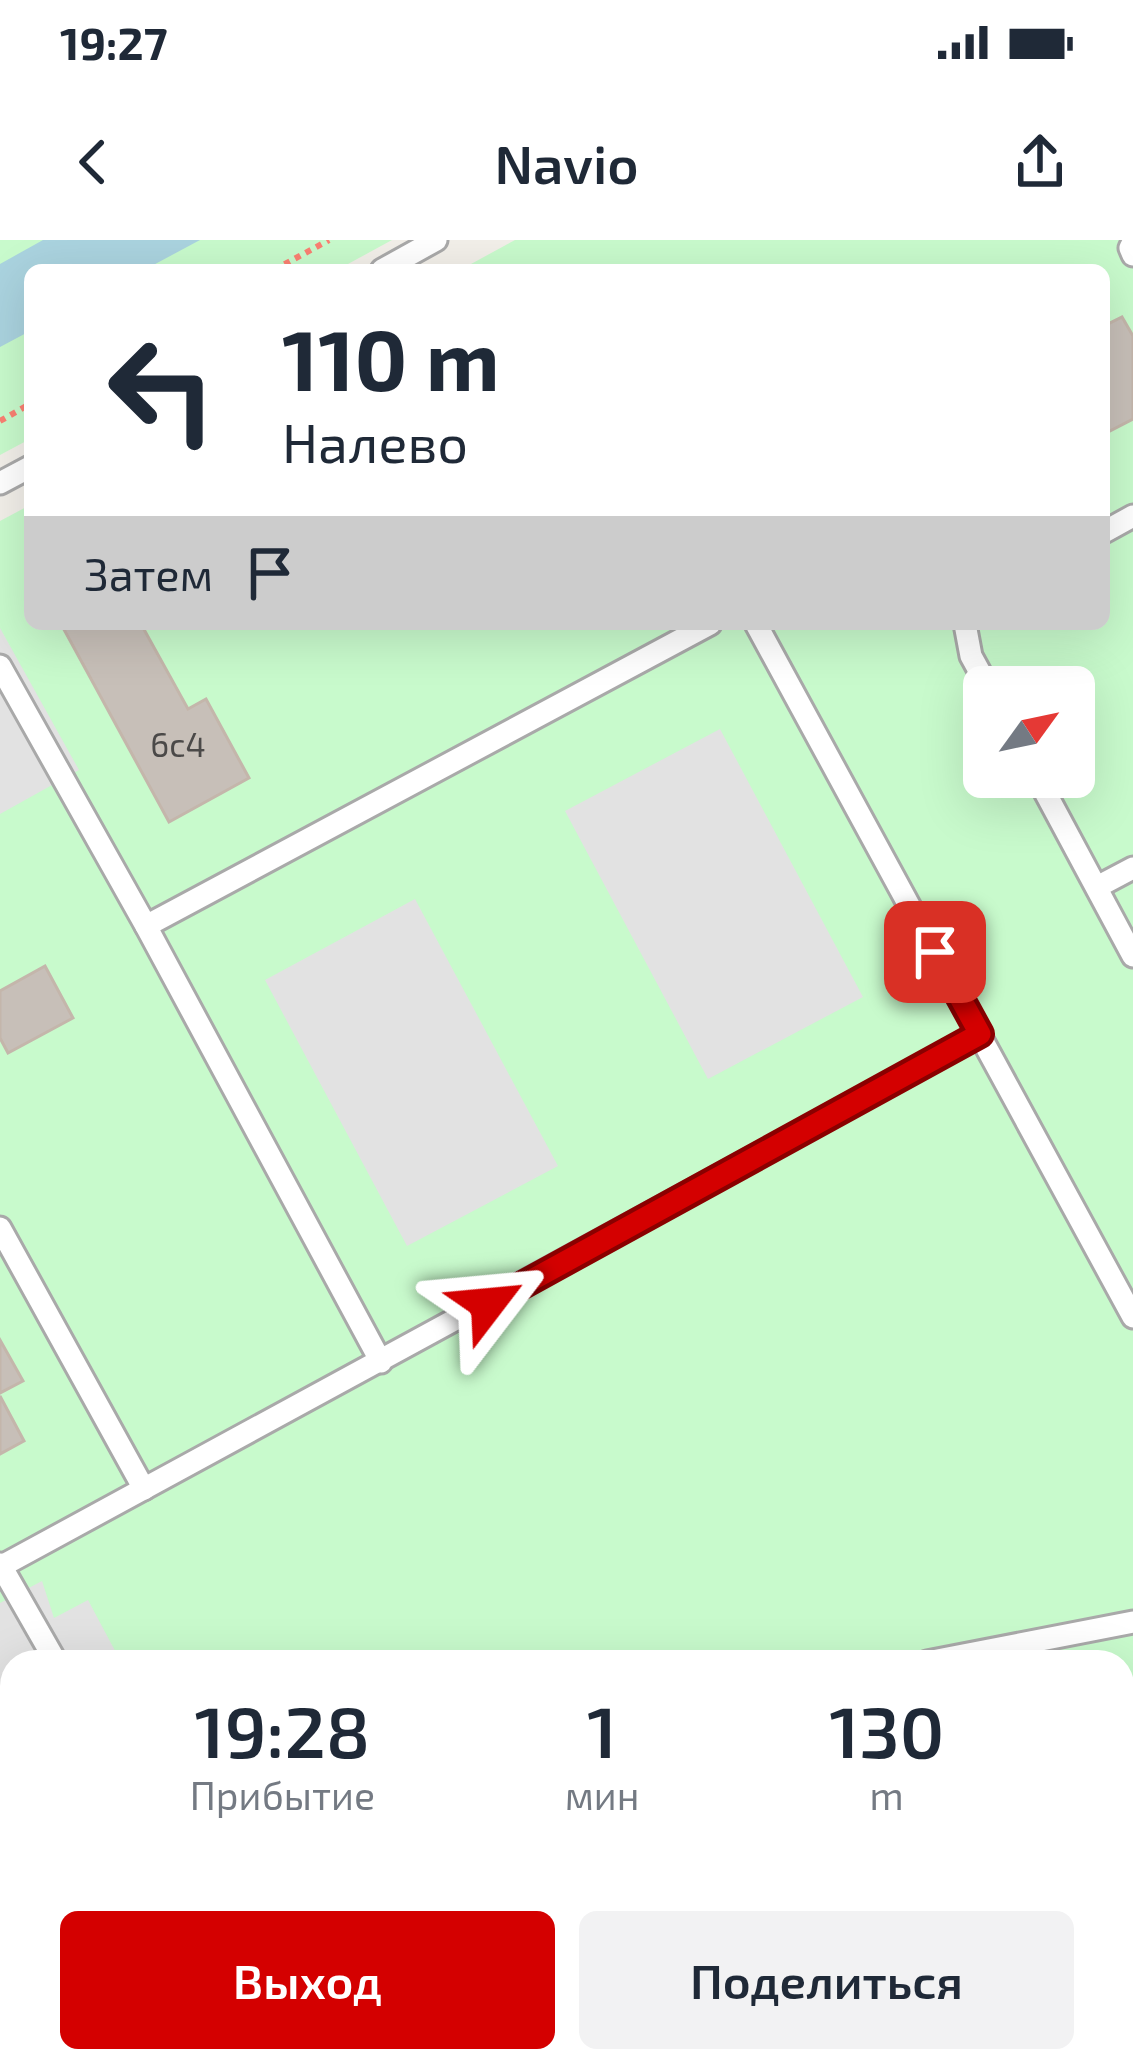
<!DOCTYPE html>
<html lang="ru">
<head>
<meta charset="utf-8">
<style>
	:root { --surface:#fff; --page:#f2f2f3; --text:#1f2937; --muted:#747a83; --accent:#d40000 }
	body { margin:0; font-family:"Exo 2",sans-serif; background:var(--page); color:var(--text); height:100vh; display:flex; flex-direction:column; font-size:45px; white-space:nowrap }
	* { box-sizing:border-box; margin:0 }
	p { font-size:39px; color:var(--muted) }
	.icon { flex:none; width:66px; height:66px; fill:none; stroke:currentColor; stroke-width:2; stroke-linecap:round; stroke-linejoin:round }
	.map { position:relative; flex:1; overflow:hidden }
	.panel { position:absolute; left:0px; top:1410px; width:1134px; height:423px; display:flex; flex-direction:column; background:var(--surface); border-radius:36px 36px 0 0; box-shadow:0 12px 48px #0002 }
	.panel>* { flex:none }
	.hud { position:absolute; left:24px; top:24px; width:1086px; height:366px; border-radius:18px; box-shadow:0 12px 48px #0002; background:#fff; color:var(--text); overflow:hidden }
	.needle { width:78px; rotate:57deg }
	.fabs { position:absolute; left:963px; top:426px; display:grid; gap:24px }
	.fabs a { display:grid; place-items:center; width:132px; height:132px; border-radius:18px; background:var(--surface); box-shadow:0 12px 48px #0002; font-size:60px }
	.pin { position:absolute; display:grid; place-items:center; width:102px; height:102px; color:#fff; margin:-51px; border-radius:24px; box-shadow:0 6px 18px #0006 }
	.me { position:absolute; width:132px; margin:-66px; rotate:61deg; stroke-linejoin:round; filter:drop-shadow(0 0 9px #0008) }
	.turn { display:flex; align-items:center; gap:42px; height:252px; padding:0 60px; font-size:54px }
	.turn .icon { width:156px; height:156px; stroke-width:2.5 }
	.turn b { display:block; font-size:84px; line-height:102px }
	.then { display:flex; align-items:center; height:114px; padding:0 60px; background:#0003; gap:24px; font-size:45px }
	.eta { display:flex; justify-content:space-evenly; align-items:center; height:204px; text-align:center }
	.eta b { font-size:72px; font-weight:600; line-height:84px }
	.button { display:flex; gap:24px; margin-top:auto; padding:24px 60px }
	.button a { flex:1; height:138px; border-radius:18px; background:var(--accent); color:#fff; font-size:48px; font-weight:600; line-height:138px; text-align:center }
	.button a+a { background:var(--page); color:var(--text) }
	.status { display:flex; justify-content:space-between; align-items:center; height:84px; padding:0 60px; background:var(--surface); direction:ltr }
	.status svg { height:33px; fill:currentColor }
	header { display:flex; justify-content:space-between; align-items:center; height:156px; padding:0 60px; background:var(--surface); font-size:54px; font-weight:600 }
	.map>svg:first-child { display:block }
	.park { fill:#c8facc; fill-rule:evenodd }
	.parking { fill:#e2e2e2 }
	.water { fill:#aad3df }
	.building { fill:#c7bfb8; stroke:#c4b6ab; stroke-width:3 }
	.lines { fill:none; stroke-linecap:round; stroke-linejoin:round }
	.lane-casing { stroke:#a9a9a9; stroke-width:27 }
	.path { stroke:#fa8072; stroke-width:6; stroke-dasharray:6 6; stroke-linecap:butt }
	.lane { stroke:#fff; stroke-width:21 }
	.route-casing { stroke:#8a0000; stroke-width:30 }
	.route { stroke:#d40000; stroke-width:21 }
	.labels { text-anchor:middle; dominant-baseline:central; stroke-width:9; stroke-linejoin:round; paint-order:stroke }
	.number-label { font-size:33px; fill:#4b4948 }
</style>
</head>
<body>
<div class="status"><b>19:27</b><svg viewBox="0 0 49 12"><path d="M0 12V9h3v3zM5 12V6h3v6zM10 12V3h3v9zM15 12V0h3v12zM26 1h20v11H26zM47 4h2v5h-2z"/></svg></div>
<header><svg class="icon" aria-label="back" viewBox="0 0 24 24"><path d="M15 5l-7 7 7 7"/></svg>Navio<svg class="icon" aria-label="share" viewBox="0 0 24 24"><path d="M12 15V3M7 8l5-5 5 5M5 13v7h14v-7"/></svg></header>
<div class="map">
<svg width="1133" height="1832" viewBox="0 0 1133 1832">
	<rect width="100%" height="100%" fill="#f2efe9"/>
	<g class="park">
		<path d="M0 0H392L337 30H30V199L0 215Z"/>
		<path d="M515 0H1133V1437L1122 1439V1422H12V1650L0 1652V281L30 265V384H1104V30H460ZM984 447H1074V537H984Z"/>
	</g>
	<g class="parking">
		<path d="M0 388 79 530 0 574Z"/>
		<path d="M720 489 863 757 708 839 565 571Z"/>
		<path d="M415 659 558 926 407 1006 265 740Z"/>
		<path d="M42 1341 54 1378 88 1360 121 1422H12V1564L0 1570V1363Z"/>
		<path d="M12 1777V1821H152L155 1832H0V1780Z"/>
	</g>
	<path class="water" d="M43 0H200L144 30H30V91L0 107V24Z"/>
	<g class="building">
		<path d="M1122 77 1133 96V179L1104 194V86Z"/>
		<path d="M61 384H141L188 469 206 459 249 538 169 582Z"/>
		<path d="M45 726 73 778 8 813 0 798V751Z"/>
		<path d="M0 1100 23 1141 0 1153Z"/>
		<path d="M0 1156 24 1201 0 1214Z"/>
	</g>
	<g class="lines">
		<defs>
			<g id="lane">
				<path d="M1133 2 1130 8 1133 15"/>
				<path d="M382 30 436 0"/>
				<path d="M0 243 30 227"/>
				<path d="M1104 292 1133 276"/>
				<path d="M756 384 1133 1077"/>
				<path d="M965 384 971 416 988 447"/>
				<path d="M0 426 146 686 381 1122"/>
				<path d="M1037 537 1133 716"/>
				<path d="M1097 647 1133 628"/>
				<path d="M146 686 710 384"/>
				<path d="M0 988 144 1249"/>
				<path d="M0 1324 56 1422"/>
				<path d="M0 1327 980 794"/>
				<path d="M927 1422 1133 1382"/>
				<path d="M0 1602 12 1599"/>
				<path d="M0 1747 12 1745"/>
			</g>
		</defs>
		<use href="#lane" class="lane-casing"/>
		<g class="path">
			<path d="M274 30 329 0"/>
			<path d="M0 181 30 164"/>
			<path d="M1122 1803 1133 1798"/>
			<path d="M581 1821 604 1832"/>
			<path d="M1068 1832 1089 1821"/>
		</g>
		<use href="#lane" class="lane"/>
	</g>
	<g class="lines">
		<defs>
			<path id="route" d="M488 1064 980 794 935 712"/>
		</defs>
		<use href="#route" class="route-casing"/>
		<use href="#route" class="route"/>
	</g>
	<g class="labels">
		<g class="number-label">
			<text x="178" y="504">6с4</text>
		</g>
	</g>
</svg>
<div class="fabs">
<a><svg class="needle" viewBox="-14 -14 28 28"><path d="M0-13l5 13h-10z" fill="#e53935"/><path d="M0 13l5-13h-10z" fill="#747a83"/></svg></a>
</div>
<div class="pin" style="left:935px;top:712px;background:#d93025"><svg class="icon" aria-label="arrive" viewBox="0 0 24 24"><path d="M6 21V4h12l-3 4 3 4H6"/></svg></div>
<svg class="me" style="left:488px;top:1064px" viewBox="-20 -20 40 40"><path d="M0-17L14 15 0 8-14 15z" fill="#d40000" stroke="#fff" stroke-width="4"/></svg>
<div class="hud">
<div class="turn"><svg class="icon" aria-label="left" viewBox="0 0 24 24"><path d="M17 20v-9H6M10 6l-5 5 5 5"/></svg><div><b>110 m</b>Налево</div></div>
<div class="then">Затем<svg class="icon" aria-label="arrive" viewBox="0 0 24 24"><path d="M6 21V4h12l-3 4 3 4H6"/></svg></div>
</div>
<section class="panel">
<div class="eta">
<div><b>19:28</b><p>Прибытие</p></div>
<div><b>1</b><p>мин</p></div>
<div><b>130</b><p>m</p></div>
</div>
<div class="button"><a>Выход</a><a>Поделиться</a></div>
</section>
</div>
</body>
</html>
